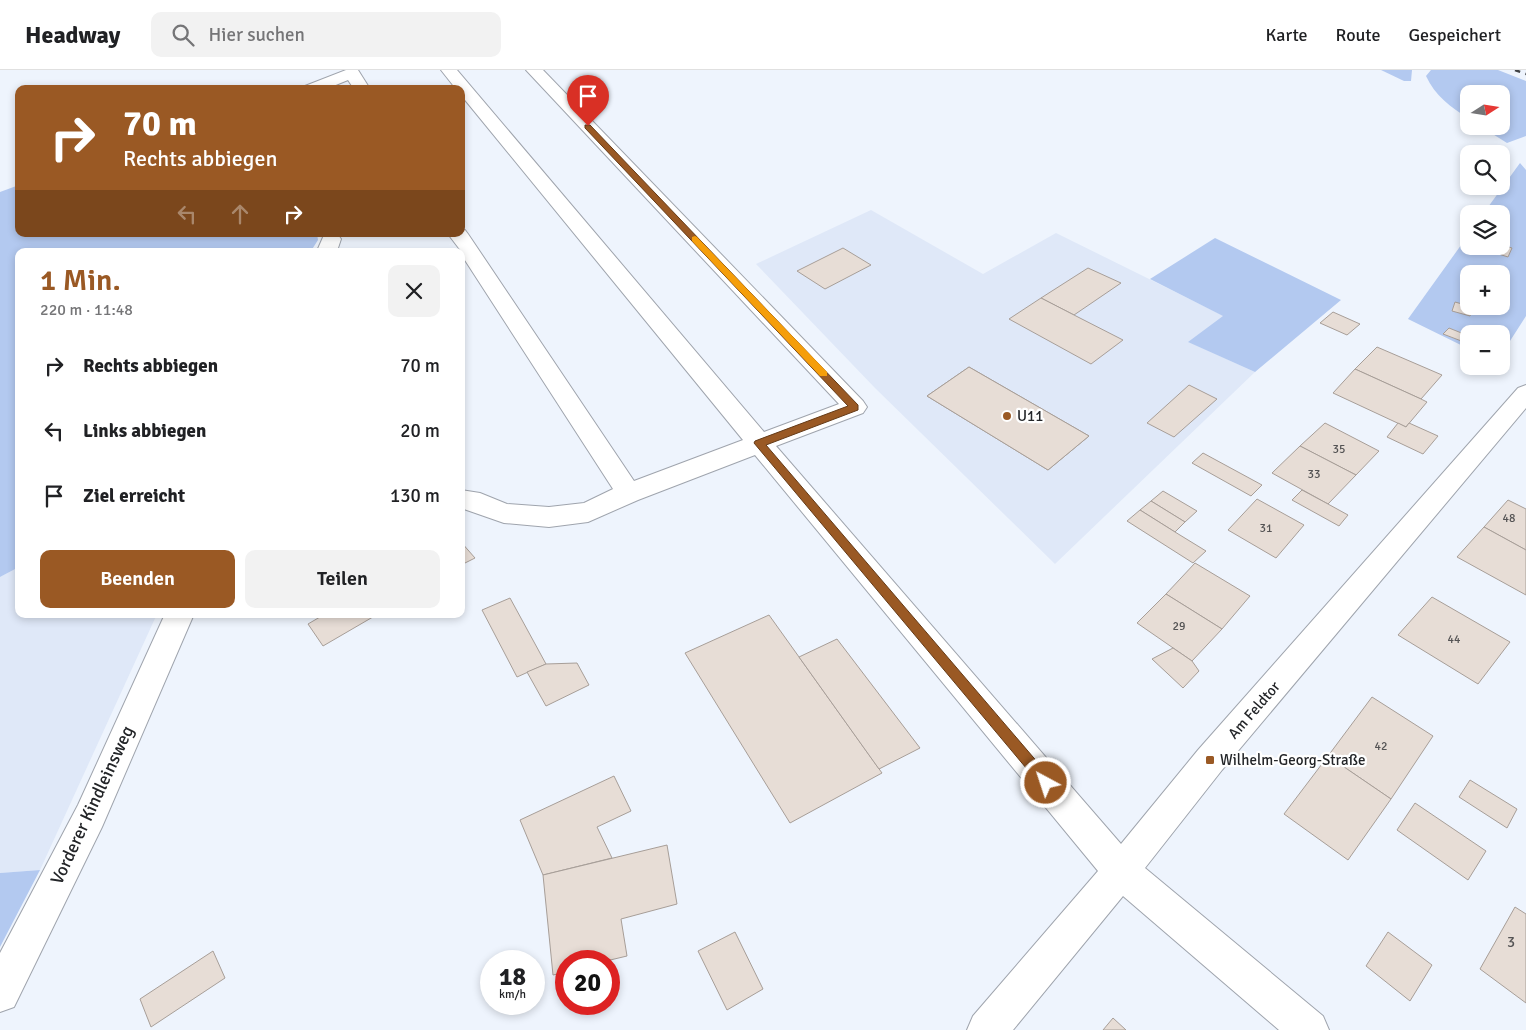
<!DOCTYPE html>
<html lang="de">
<head>
<meta charset="utf-8">
<style>
	:root { --surface:#fff; --page:#f2f2f2; --text:#202124; --muted:#757577; --line:#e0e0e0; --accent:#9a5924 }
	body { margin:0; font-family:Signika,sans-serif; background:var(--page); color:var(--text); height:100vh; display:flex; flex-direction:column; font-size:19px; white-space:nowrap }
	* { box-sizing:border-box; margin:0 }
	p { font-size:16px; color:var(--muted) }
	.icon { flex:none; width:28px; height:28px; fill:none; stroke:currentColor; stroke-width:2; stroke-linecap:round; stroke-linejoin:round }
	.map { position:relative; flex:1; overflow:hidden }
	.side { position:absolute; left:15px; top:178px; width:450px; height:370px; display:flex; flex-direction:column; background:var(--surface); border-radius:10px; box-shadow:0 2px 8px #0003 }
	.side>* { flex:none }
	.hud { position:absolute; left:15px; top:15px; width:450px; height:152px; border-radius:10px; box-shadow:0 2px 8px #0003; background:#9a5924; color:#fff; overflow:hidden }
	.needle { width:32px; rotate:78deg }
	.buttons { position:absolute; left:1460px; top:15px; display:grid; gap:10px }
	.buttons a { display:grid; place-items:center; width:50px; height:50px; border-radius:10px; background:var(--surface); box-shadow:0 2px 8px #0003; font-size:25px }
	.speed { position:absolute; left:480px; top:880px; display:flex; gap:10px; font-size:25px; font-weight:700; text-align:center }
	.speed>* { display:grid; place-content:center; width:65px; height:65px; border-radius:50%; background:var(--surface); box-shadow:0 2px 8px #0003; line-height:1 }
	.speed small { font-size:12px; font-weight:400 }
	.speed .limit { border:8px solid #d22; background:#fff; color:#111 }
	.pin { position:absolute; display:grid; place-items:center; width:42px; height:42px; color:#fff; margin:-51px -21px; border-radius:50% 50% 50% 0; rotate:-45deg; box-shadow:0 0 5px #0007 }
	.pin .icon { rotate:45deg }
	.me { position:absolute; width:55px; margin:-28px; rotate:320deg; stroke-linejoin:round; filter:drop-shadow(0 0 4px #0008) }
	.turn { display:flex; align-items:center; gap:18px; height:105px; padding:0 25px; font-size:22px }
	.turn .icon { width:65px; height:65px; stroke-width:2.5 }
	.turn b { display:block; font-size:35px; line-height:42px }
	.lanes { display:flex; align-items:center; height:48px; padding:0 25px; background:#0003; justify-content:center; gap:25px; direction:ltr }
	.lanes .off { opacity:.35 }
	.round { display:grid; place-items:center; flex:none; width:52px; height:52px; border-radius:10px; background:var(--page) }
	.overview { display:flex; align-items:center; justify-content:space-between; height:85px; padding:0 25px }
	h1 { font-size:30px; font-weight:600; line-height:38px; color:var(--accent) }
	.button { display:flex; gap:10px; margin-top:auto; padding:10px 25px }
	.button a { flex:1; height:58px; border-radius:10px; background:var(--accent); color:#fff; font-size:20px; font-weight:600; line-height:58px; text-align:center }
	.button a+a { background:var(--page); color:var(--text) }
	ul { padding:0; list-style:none }
	li { display:flex; align-items:center; gap:15px; height:65px; padding:0 25px }
	li div { flex:1 }
	li b { display:block; font-size:19px }
	li em { font-style:normal }
	header { display:flex; align-items:center; gap:30px; box-sizing:border-box; height:70px; padding:0 25px; background:var(--surface); border-bottom:1px solid var(--line) }
	header strong { font-size:24px }
	nav { display:flex; gap:28px; margin-inline-start:auto; font-size:18px }
	.search { width:350px; height:45px; background:var(--page); display:flex; align-items:center; gap:12px; box-sizing:border-box; padding:0 18px; border-radius:10px; color:var(--muted); font-size:19px }
	.map>svg:first-child { display:block }
	.built { fill:#dfe8f8 }
	.green { fill:#b3c9f0; fill-rule:evenodd }
	.building { fill:#e7ddd6; stroke:#a79e98 }
	.lines { fill:none; stroke-linecap:round; stroke-linejoin:round }
	.minor-casing { stroke:#9fa4ad; stroke-width:2 }
	.minor { fill:#fff; fill-rule:evenodd }
	.rail { stroke:#404346; stroke-width:2.5; stroke-dasharray:5.5 5.5; stroke-linecap:butt }
	.route { fill:#9a5924; stroke:#643a17 }
	.slow { fill:#f59e0b }
	.poi-dot { fill:#9a5924; stroke:#fff; stroke-width:2 }
	.labels { text-anchor:middle; dominant-baseline:central; stroke-width:4.5; stroke-linejoin:round; paint-order:stroke }
	.number-label { font-size:12px; fill:#545354 }
	.poi-label { font-size:15px; fill:#232528; stroke:#fff; text-anchor:start }
	.street-label { font-size:15px; fill:#232528; stroke:#fff }
	.near-number-label { font-size:15px; fill:#545354 }
	.near-street-label { font-size:18px; fill:#232528; stroke:#fff }
</style>
</head>
<body>
<header>
<strong>Headway</strong>
<div class="search"><svg class="icon" aria-label="search" viewBox="0 0 24 24"><circle cx="10" cy="10" r="6"/><path d="M15 15l6 6"/></svg>Hier suchen</div>
<nav><a>Karte</a><a>Route</a><a>Gespeichert</a></nav>
</header>
<div class="map">
<svg width="1526" height="960" viewBox="0 0 1526 960">
	<rect width="100%" height="100%" fill="#eef4fd"/>
	<g class="built">
		<path d="M871 140 983 204 1056 163 1224 246 1189 272 1255 302 1055 494 875 318 756 194Z"/>
		<path d="M19 497V544H157L40 800 0 803V507Z"/>
	</g>
	<g class="green">
		<path d="M1381 0H1412L1411 11H1404Z"/>
		<path d="M1431 0H1498L1526 11V66L1507 73 1480 56H1501V24H1469V49C1451 37 1435 26 1426 6Z"/>
		<path d="M1520 93 1526 100V246L1501 285V264H1469V279L1408 249 1469 164V176H1501V144H1483ZM1469 204H1501V236H1469Z"/>
		<path d="M19 115V164H317L318 170 311 181H19V497L0 507V122Z"/>
		<path d="M1215 168 1341 230 1255 302 1188 272 1223 246 1150 209Z"/>
		<path d="M40 800 0 877V803Z"/>
	</g>
	<g class="building">
		<path d="M1501 175 1512 178 1508 187 1486 180 1488 176Z"/>
		<path d="M843 178 871 195 825 219 797 201Z"/>
		<path d="M1088 198 1121 213 1074 245 1041 228Z"/>
		<path d="M1041 228 1074 245 1123 270 1091 294 1009 249Z"/>
		<path d="M1455 232 1473 237 1470 246 1452 241Z"/>
		<path d="M1333 242 1360 254 1347 265 1320 253Z"/>
		<path d="M1449 258 1469 266V268L1464 272 1443 264Z"/>
		<path d="M1377 277 1442 305 1421 329 1355 299Z"/>
		<path d="M969 297 1089 366 1048 400 927 326Z"/>
		<path d="M969 297 1089 366 1048 400 927 326Z"/>
		<path d="M1355 299 1421 329 1427 332 1406 357 1333 323Z"/>
		<path d="M1189 315 1217 329 1174 367 1147 353Z"/>
		<path d="M1325 353 1379 381 1356 405 1300 376Z"/>
		<path d="M1398 353 1406 357 1409 353 1438 366 1423 384 1387 367Z"/>
		<path d="M1300 376 1356 405 1328 434 1272 403Z"/>
		<path d="M1203 383 1262 415 1251 426 1192 393Z"/>
		<path d="M1302 420 1328 434 1348 445 1339 456 1292 430Z"/>
		<path d="M1163 421 1197 441 1185 452 1151 431Z"/>
		<path d="M1257 429 1304 455 1276 488 1228 460Z"/>
		<path d="M1508 430 1526 439V480L1484 457Z"/>
		<path d="M1151 431 1185 452 1175 462 1140 440Z"/>
		<path d="M1140 440 1175 462 1206 481 1193 493 1127 451Z"/>
		<path d="M1484 457 1526 480V525L1457 487Z"/>
		<path d="M461 472 475 488 461 495Z"/>
		<path d="M1195 493 1250 526 1222 559 1166 524Z"/>
		<path d="M1166 524 1222 559 1192 591 1137 553Z"/>
		<path d="M1432 527 1510 572 1478 614 1398 565Z"/>
		<path d="M510 528 546 594 517 607 482 540Z"/>
		<path d="M325 544H378L323 576 308 554Z"/>
		<path d="M769 545 882 703 790 753 685 583Z"/>
		<path d="M837 569 920 678 879 699 799 587Z"/>
		<path d="M1173 578 1192 591 1199 601 1183 618 1152 589Z"/>
		<path d="M577 593 589 615 546 636 527 602 546 594Z"/>
		<path d="M1372 627 1433 666 1391 729 1328 686Z"/>
		<path d="M1328 686 1391 729 1348 790 1284 744Z"/>
		<path d="M614 706 631 741 597 757 612 788 543 805 520 750Z"/>
		<path d="M1470 710 1517 739 1507 758 1459 727Z"/>
		<path d="M1415 733 1486 781 1468 810 1397 760Z"/>
		<path d="M667 775 677 834 621 849 627 886 606 891H566V902L553 905 543 805Z"/>
		<path d="M1515 837 1526 844V933L1480 899Z"/>
		<path d="M735 862 763 919 727 940 698 881Z"/>
		<path d="M1388 862 1432 895 1410 931 1366 896Z"/>
		<path d="M213 881 225 908 151 957 140 929Z"/>
		<path d="M1113 948 1126 960H1103Z"/>
	</g>
	<g class="lines">
		<defs>
			<g id="minor">
				<path d="M346 0H358L370 19H354L348 10 326 19H303L305 16Z"/>
				<path d="M441 0H457L764 362 839 334 526 0H543L863 331 867 337 863 343 776 376 1121 774 1198 680 1518 318 1526 315V338L1222 700 1145 798 1323 946 1329 960H1279L1123 826 1013 960H967L973 946 1098 801 755 385 638 430 588 452 549 457 504 453 461 438V420L480 423 507 434 549 437 584 433 613 419 461 184V181L448 164H461V159L465 160 468 164 634 411 743 370 461 25V19H456Z"/>
				<path d="M334 164 338 165 341 169 337 181H317L324 165Z"/>
				<path d="M165 544H194L102 757 14 937 0 942V883L78 735Z"/>
			</g>
		</defs>
		<use href="#minor" class="minor-casing"/>
		<use href="#minor" class="minor"/>
		<path class="rail" d="M1515 0 1526 4"/>
	</g>
	<path class="route" d="M585 55H590L858 335V340L766 375 1051 708 1053 713 1051 717 1046 719 1042 717 754 373 755 371 848 336 585 58Z"/>
	<path class="slow" d="M695 166 697 167 827 302V306H820L692 171V167Z"/>
	<g class="poi-dot">
		<circle cx="1007" cy="346" r="5"/>
		<rect x="1205" y="685" width="10" height="10" rx="2.5"/>
	</g>
	<g class="labels">
		<g class="number-label">
			<text x="1339" y="379">35</text>
			<text x="1314" y="404">33</text>
			<text x="1509" y="448">48</text>
			<text x="1266" y="458">31</text>
			<text x="1179" y="556">29</text>
			<text x="1454" y="569">44</text>
			<text x="1381" y="676">42</text>
		</g>
		<g class="poi-label">
			<text x="1017" y="346">U11</text>
			<text x="1220" y="690">Wilhelm-Georg-Straße</text>
		</g>
		<g class="street-label">
			<text transform="translate(1254 640) rotate(-49)">Am Feldtor</text>
		</g>
		<g class="near-number-label">
			<text x="1511" y="872">3</text>
		</g>
		<g class="near-street-label">
			<text transform="translate(92 735) rotate(-65)">Vorderer Kindleinsweg</text>
		</g>
	</g>
</svg>
<div class="buttons">
<a><svg class="needle" viewBox="-14 -14 28 28"><path d="M0-13l5 13h-10z" fill="#e53935"/><path d="M0 13l5-13h-10z" fill="#757577"/></svg></a>
<a><svg class="icon" aria-label="search" viewBox="0 0 24 24"><circle cx="10" cy="10" r="6"/><path d="M15 15l6 6"/></svg></a>
<a><svg class="icon" aria-label="layers" viewBox="0 0 24 24"><path d="M12 4l9 5-9 5-9-5zM3 14l9 5 9-5"/></svg></a>
<a>+</a>
<a>−</a>
</div>
<div class="speed"><div>18<small>km/h</small></div><div class="limit">20</div></div>
<div class="pin" style="left:588px;top:56px;background:#d93025"><svg class="icon" aria-label="arrive" viewBox="0 0 24 24"><path d="M6 21V4h12l-3 4 3 4H6"/></svg></div>
<svg class="me" style="left:1046px;top:713px" viewBox="-20 -20 40 40"><circle r="17" fill="#9a5924" stroke="#fff" stroke-width="3"/><path d="M0-11L8 9 0 5-8 9z" fill="#fff"/></svg>
<div class="hud">
<div class="turn"><svg class="icon" aria-label="right" viewBox="0 0 24 24"><path d="M7 20v-9h11M14 6l5 5-5 5"/></svg><div><b>70 m</b>Rechts abbiegen</div></div>
<div class="lanes"><svg class="icon off" aria-label="left" viewBox="0 0 24 24"><path d="M17 20v-9H6M10 6l-5 5 5 5"/></svg><svg class="icon off" aria-label="ahead" viewBox="0 0 24 24"><path d="M12 20V5M6 11l6-6 6 6"/></svg><svg class="icon" aria-label="right" viewBox="0 0 24 24"><path d="M7 20v-9h11M14 6l5 5-5 5"/></svg></div>
</div>
<section class="side">
<div class="overview"><div><h1>1 Min.</h1><p>220 m · 11:48</p></div><a class="round"><svg class="icon" aria-label="close" viewBox="0 0 24 24"><path d="M6 6l12 12M18 6L6 18"/></svg></a></div>
<ul>
<li><svg class="icon" aria-label="right" viewBox="0 0 24 24"><path d="M7 20v-9h11M14 6l5 5-5 5"/></svg><div><b>Rechts abbiegen</b></div><em>70 m</em></li>
<li><svg class="icon" aria-label="left" viewBox="0 0 24 24"><path d="M17 20v-9H6M10 6l-5 5 5 5"/></svg><div><b>Links abbiegen</b></div><em>20 m</em></li>
<li><svg class="icon" aria-label="arrive" viewBox="0 0 24 24"><path d="M6 21V4h12l-3 4 3 4H6"/></svg><div><b>Ziel erreicht</b></div><em>130 m</em></li>
</ul>
<div class="button"><a>Beenden</a><a>Teilen</a></div>
</section>
</div>
</body>
</html>
